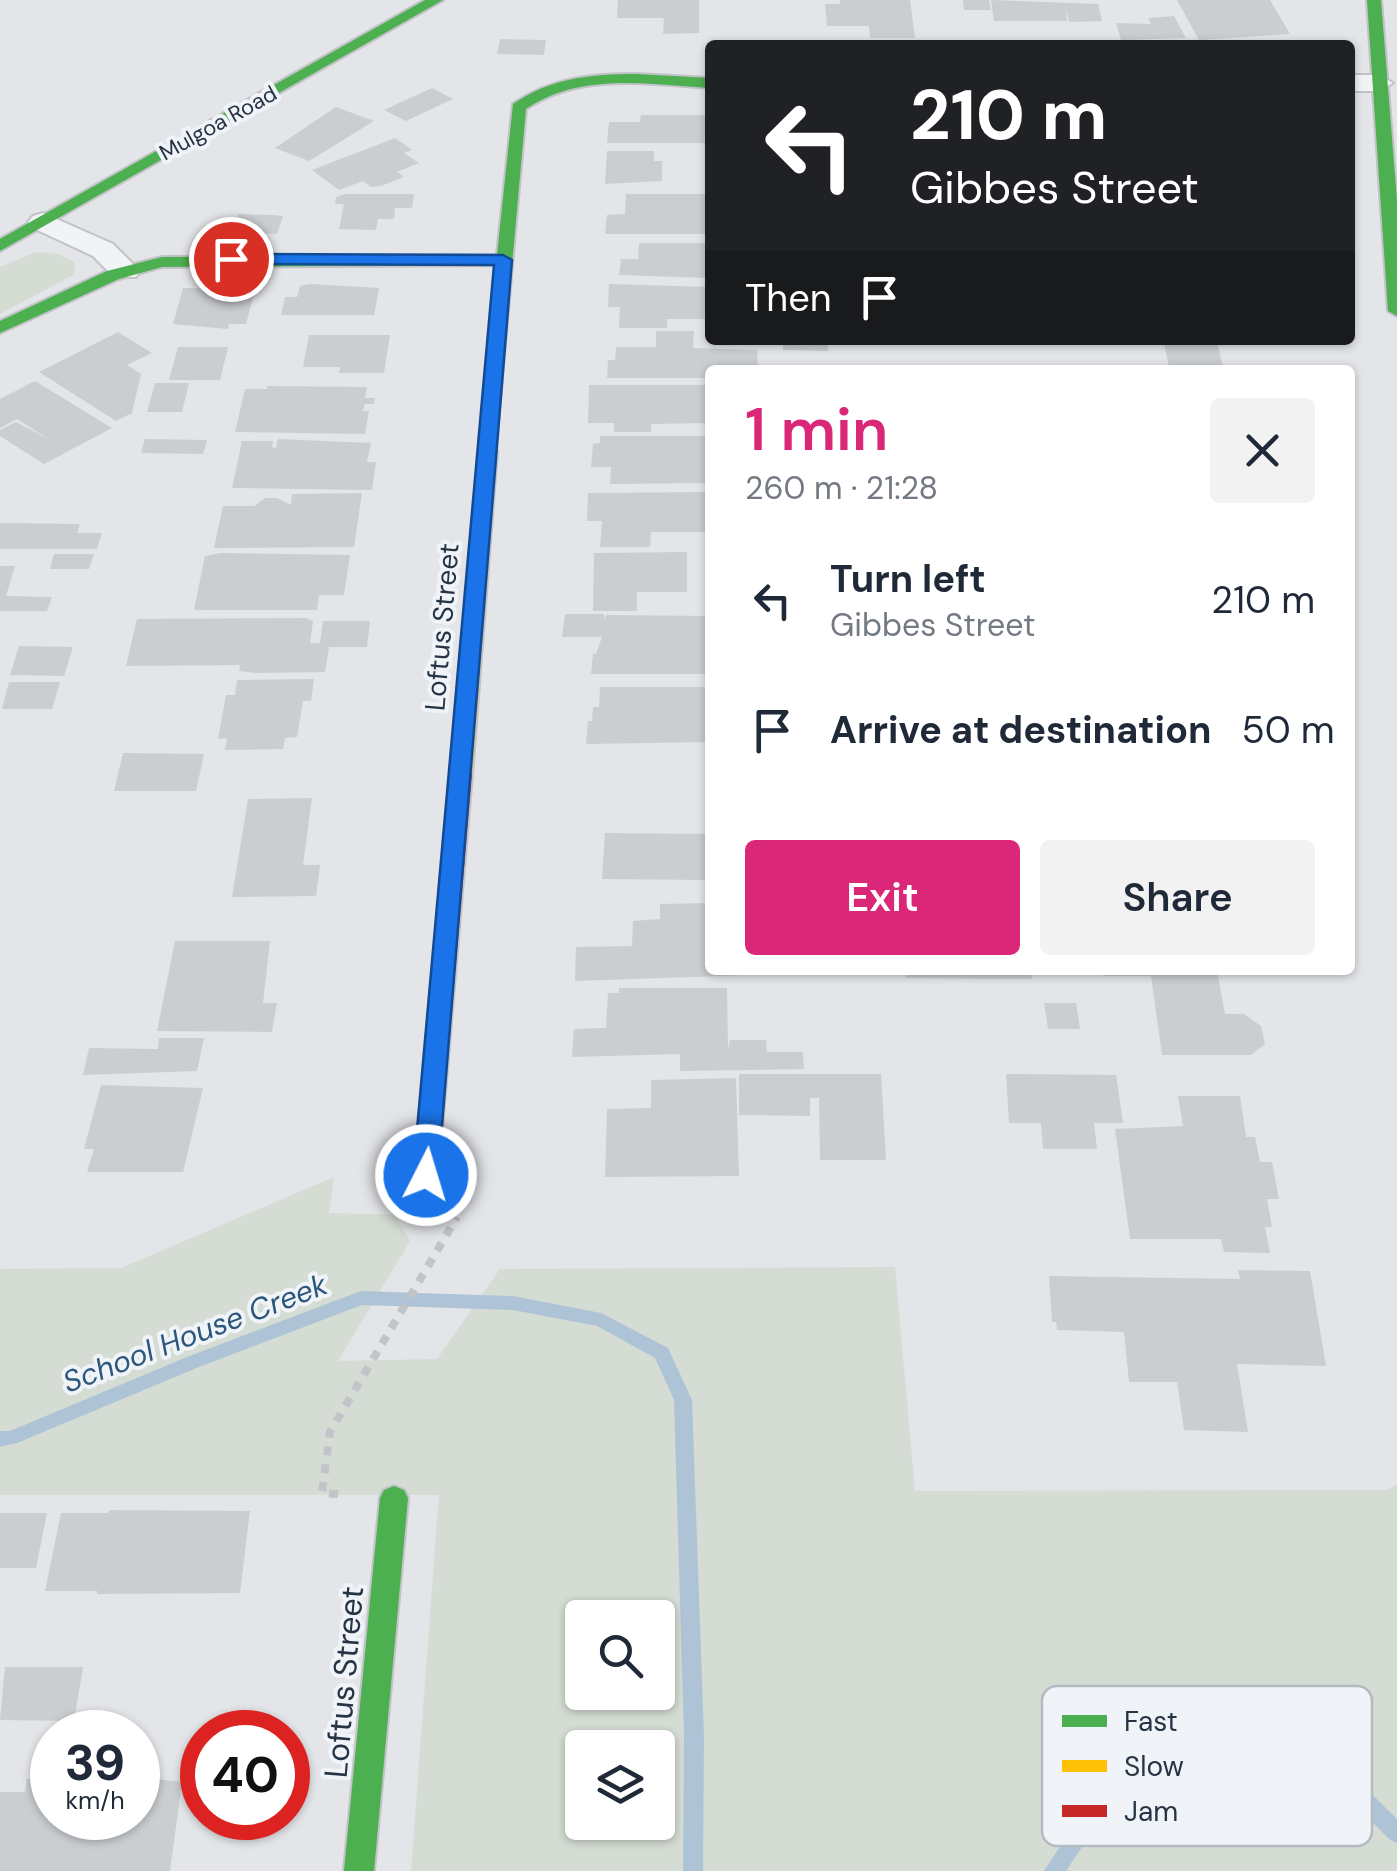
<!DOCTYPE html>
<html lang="en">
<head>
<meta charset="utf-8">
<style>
	:root { --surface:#fff; --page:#f2f2f3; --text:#1f2937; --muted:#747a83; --accent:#db2777 }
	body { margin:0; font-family:"DM Sans",sans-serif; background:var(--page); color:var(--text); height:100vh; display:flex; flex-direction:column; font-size:38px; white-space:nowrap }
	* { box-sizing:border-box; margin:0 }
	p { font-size:32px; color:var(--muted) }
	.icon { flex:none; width:55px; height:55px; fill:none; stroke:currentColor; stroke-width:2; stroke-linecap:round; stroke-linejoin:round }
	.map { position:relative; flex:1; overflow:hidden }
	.panel { position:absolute; left:705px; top:365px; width:650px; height:610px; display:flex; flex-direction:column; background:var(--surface); border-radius:10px; box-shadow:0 2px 8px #0004 }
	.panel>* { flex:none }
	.hud { position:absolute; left:705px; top:40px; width:650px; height:305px; border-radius:10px; box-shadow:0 2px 8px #0004; background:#202124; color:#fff; overflow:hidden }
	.controls { position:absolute; left:565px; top:1600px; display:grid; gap:20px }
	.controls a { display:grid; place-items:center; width:110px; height:110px; border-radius:10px; background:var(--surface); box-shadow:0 2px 8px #0004; font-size:50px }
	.speed { position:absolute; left:30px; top:1710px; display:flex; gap:20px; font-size:50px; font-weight:700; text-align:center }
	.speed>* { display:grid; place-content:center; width:130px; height:130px; border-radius:50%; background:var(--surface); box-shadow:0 2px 8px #0004; line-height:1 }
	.speed small { font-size:25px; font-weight:400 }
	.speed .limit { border:15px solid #d22; background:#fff; color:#111 }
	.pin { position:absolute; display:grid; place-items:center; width:85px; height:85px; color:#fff; margin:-42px; border:5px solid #fff; border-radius:50%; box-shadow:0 2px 10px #0007 }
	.me { position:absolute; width:110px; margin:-55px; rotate:5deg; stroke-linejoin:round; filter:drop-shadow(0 0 8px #0008) }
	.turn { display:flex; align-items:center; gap:35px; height:210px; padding:0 40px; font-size:45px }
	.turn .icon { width:130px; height:130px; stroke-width:2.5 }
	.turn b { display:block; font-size:70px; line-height:85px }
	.then { display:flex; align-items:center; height:95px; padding:0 40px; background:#0003; gap:20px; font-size:38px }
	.round { display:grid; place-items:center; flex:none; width:105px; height:105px; border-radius:10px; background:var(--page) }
	.summary { display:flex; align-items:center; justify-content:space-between; height:170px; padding:0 40px }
	h1 { font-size:60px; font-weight:600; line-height:75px; color:var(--accent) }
	.action { display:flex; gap:20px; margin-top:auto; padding:20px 40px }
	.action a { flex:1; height:115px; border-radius:10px; background:var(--accent); color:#fff; font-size:40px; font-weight:600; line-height:115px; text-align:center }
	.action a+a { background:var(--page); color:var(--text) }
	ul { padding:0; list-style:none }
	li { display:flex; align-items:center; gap:30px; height:130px; padding:0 40px }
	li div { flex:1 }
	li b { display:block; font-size:38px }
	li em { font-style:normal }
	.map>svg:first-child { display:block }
	.green { fill:#d4dcd3; fill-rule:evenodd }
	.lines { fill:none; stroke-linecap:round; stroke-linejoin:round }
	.stream { fill:#aec4d6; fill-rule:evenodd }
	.building { fill:#cbced1 }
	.street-casing { stroke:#c1c3c6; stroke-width:4 }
	.fast-casing { stroke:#c1c3c6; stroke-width:4 }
	.slow-casing { stroke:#c1c3c6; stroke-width:4 }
	.jam-casing { stroke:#c1c3c6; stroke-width:4 }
	.path { stroke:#c1c4c8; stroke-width:8; stroke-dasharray:9 9; stroke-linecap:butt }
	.street { fill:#f2f3f5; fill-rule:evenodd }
	.fast { fill:#4caf50; fill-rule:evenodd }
	.slow { fill:#ffc107; fill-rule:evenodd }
	.jam { fill:#c62828; fill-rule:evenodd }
	.route { fill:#1a73e8; stroke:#114b97; stroke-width:2.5 }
	.labels { text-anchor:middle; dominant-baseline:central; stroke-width:8; stroke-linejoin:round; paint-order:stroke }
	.far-street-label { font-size:22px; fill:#273444; stroke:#f0f4f8 }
	.street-label { font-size:28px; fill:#273444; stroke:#f0f4f8 }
	.water-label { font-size:30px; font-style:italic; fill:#2d567c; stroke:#f0f4f8 }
	.near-street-label { font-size:32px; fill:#273444; stroke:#f0f4f8 }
	.key { fill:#f0f4f8; stroke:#b4bac2; stroke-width:2.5 }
	.key-label { font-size:28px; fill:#273444 }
</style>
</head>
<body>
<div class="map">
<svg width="1397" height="1871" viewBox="0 0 1397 1871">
	<rect width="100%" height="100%" fill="#e3e5e8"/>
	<g class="green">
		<path d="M36 252 59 254 74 262 75 274 0 314V267Z"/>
		<path d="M334 1177 329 1213 395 1215 410 1241 338 1361 437 1359 500 1269 895 1267 915 1491 1387 1490 1397 1485V1871H411L439 1495H0V1269L121 1268ZM582 1618H658V1692H582ZM582 1748H658V1822H582Z"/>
	</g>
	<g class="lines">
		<g class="stream">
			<path d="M361 1291 513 1296 601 1313 668 1348 692 1400 704 1736 703 1871H683L684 1736 674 1400 655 1358 597 1326 513 1310 362 1305 199 1367 17 1443 0 1447V1431H10L187 1357Z"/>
			<path d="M1204 1689 1314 1737 1397 1819V1843L1390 1840 1300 1749 1203 1707 1155 1720 1110 1805 1066 1871H1044L1096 1791 1142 1707Z"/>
		</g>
	</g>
	<g class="building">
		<path d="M618 0H699V33L663 34 664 18H617Z"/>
		<path d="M840 0H910L915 38H870L869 26H827L825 4H840Z"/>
		<path d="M963 0H989L991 10H964Z"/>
		<path d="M991 0 1098 4 1102 21 1069 22 1066 8 1067 21H994Z"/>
		<path d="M1177 0H1270L1290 34 1199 40Z"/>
		<path d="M1174 16 1186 38 1121 40 1116 23 1151 24 1148 18Z"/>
		<path d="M500 39 546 40 544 55 497 54Z"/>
		<path d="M432 88 453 99 406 121 384 110Z"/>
		<path d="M336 107 374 121 309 161 275 148Z"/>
		<path d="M641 115H710V143H607L609 122H640Z"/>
		<path d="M395 138 412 150 404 153 419 163 397 172 404 177 381 186 371 187 363 181 339 190 312 170Z"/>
		<path d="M607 151H654V161H662V181L605 184Z"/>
		<path d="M345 194H414L412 208H395L394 219H378L376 230 339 229 344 204H335L336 197Z"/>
		<path d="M626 194H710V234H605L607 215 625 214Z"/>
		<path d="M238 214 272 215 283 216 277 234 232 233Z"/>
		<path d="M639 243H709L710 278 619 275 621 259H638Z"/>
		<path d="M311 284 379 288 374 315H281L285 297H297L300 286Z"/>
		<path d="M609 284 710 287V319H667V328H619L620 307H608Z"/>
		<path d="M228 285 256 286 246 324H229L228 329 173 324 183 288H227Z"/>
		<path d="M656 331H694L693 348 757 350 758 370H710V378H607L608 360H615L616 347H656Z"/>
		<path d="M118 332 152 353 127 365 141 374 132 413 116 421 39 372Z"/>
		<path d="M309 335H390L384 373H339L340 367H303Z"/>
		<path d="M783 340H828V351L783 350Z"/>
		<path d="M1119 340 1217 342 1223 367H1169L1164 344H1119Z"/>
		<path d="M178 347H228L220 380H169Z"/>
		<path d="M35 381 112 428 44 464 0 436V430L16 422 48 439 17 419 0 428V399Z"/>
		<path d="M155 383H189L182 412H147Z"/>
		<path d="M589 385H709V423L651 424V432H614V423H588Z"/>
		<path d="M267 386 367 387 365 398H375L374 404H365L363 411H369L365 434 235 432 245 389H267Z"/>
		<path d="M600 436H710V483L610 484 611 467H591L593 444 600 443Z"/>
		<path d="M145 439 207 440 203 454 141 453Z"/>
		<path d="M278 439 371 443 367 462H376L372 490 232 488 242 441H273L272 447 276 448Z"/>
		<path d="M710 492V532H651L650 547H600L602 521H587L588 493Z"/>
		<path d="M362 493 354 547 214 548 223 506H255L265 498H277L291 505 292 494Z"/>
		<path d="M0 523 80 524 77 533H102L97 549H0Z"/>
		<path d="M687 552V592H637V611H593L594 553Z"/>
		<path d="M220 553 350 555 344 595H319L317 610H194L205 556Z"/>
		<path d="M54 554H94L89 569H50Z"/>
		<path d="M0 566H15L6 596 52 597 47 611H0Z"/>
		<path d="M565 614H604V620L606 615 710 616 706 674H591L593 654H596L602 637H562Z"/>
		<path d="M306 618 313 621 310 643H320L323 621H370L367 647H329L325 672 256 673 239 671 240 665 126 666 137 619Z"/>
		<path d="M19 646 73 647 64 676 10 675Z"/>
		<path d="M314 679 311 701H303L297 737 285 738 283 749 225 750 227 738 218 739 226 695H235L237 680Z"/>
		<path d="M9 682H60L52 709H2Z"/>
		<path d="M600 687H710V742L586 744 588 721H592L593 707H599Z"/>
		<path d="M123 753 204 754 196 791H114Z"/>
		<path d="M312 798 303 865H320L316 896 232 897 248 799Z"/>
		<path d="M605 833 708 834 706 880 602 879Z"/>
		<path d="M710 903V970H749V975L575 981 576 947 632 946 633 921 660 919V904Z"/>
		<path d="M175 941H270L263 1003H277L272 1032 157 1031Z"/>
		<path d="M905 970H1031L1032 979 906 978Z"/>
		<path d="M1102 970H1217L1225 1014H1244L1261 1026 1265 1044 1251 1055H1162L1151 976H1103Z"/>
		<path d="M619 988H727L728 1049 730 1040H766L767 1052H803L804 1069 680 1071V1054L572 1057 574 1029 606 1028 608 993H619Z"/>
		<path d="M1044 1003H1076L1080 1029H1048Z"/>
		<path d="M159 1038H204L197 1071 83 1075 89 1048 158 1049Z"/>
		<path d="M739 1074H881L886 1160H820L819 1098H810V1116L739 1115Z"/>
		<path d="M1006 1074 1116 1075 1123 1123H1094L1097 1149H1043L1041 1123H1009Z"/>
		<path d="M736 1078 739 1176 605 1177 607 1109 651 1108V1080Z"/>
		<path d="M101 1085 203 1088 183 1172H87L94 1149H84Z"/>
		<path d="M1178 1096H1240L1246 1137H1255L1260 1162H1272L1279 1199H1267L1272 1227H1265L1270 1253 1224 1252 1221 1239H1130L1115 1129 1183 1126Z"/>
		<path d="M1238 1270 1310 1271 1326 1366 1237 1364 1248 1432 1184 1430 1177 1382H1129L1124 1332 1057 1330 1056 1322H1052L1049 1276 1240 1279Z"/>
		<path d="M109 1510 250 1511 240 1593 97 1594V1591H45L61 1513H108Z"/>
		<path d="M0 1513H47L36 1568H0Z"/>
		<path d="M5 1667H83L74 1721 0 1720Z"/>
		<path d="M138 1777 182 1782 170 1871H0V1792H25L27 1779H52V1818H138Z"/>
	</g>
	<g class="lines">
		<defs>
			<g id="street">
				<path d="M1350 75H1379L1393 83 1379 91H1350Z"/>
				<path d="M43 213 113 244 140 271 136 277H114L93 256 33 228 28 222 33 216Z"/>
			</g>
			<g id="fast">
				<path d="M425 0H443L0 251V239Z"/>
				<path d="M1367 0H1381L1397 201V316L1388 311Z"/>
				<path d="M636 74 710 78V88C648 84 580 72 526 109L495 455H481L479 451 496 265 162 267 119 279 0 333V321L107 271 162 257 497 255 513 104C551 78 591 74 636 74Z"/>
				<path d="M394 1486 404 1490 408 1498 374 1871H344L380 1498 384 1490Z"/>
			</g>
			<path id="slow" d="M488 445 497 451 472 774 461 781 450 774 479 451Z"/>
			<path id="jam" d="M461 767 472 774 438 1175 435 1182H417L414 1175 450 774Z"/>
		</defs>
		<use href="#street" class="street-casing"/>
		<use href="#fast" class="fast-casing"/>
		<use href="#slow" class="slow-casing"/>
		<use href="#jam" class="jam-casing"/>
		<path class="path" d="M338 1494 322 1493 330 1432 457 1217"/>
		<use href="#street" class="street"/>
		<use href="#fast" class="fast"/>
		<use href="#slow" class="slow"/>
		<use href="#jam" class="jam"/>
	</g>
	<path class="route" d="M503 255 512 260 438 1175 435 1182H417L413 1175 494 265 231 264 223 259 231 254Z"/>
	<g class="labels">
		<g class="far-street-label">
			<text transform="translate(218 123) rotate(-29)">Mulgoa Road</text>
		</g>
		<g class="street-label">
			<text transform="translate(442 627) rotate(-85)">Loftus Street</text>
		</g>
		<g class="water-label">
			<text transform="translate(195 1333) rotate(-21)">School House Creek</text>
		</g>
		<g class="near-street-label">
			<text transform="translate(344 1682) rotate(-85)">Loftus Street</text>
		</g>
	</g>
	<rect x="1042" y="1686" width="330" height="160" rx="15" class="key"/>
	<rect x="1062" y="1715" width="45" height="12" fill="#4caf50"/>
	<rect x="1062" y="1760" width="45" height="12" fill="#ffc107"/>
	<rect x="1062" y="1805" width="45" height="12" fill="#c62828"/>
	<g class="key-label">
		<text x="1124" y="1731">Fast</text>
		<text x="1124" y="1776">Slow</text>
		<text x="1124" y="1821">Jam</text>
	</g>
</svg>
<div class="controls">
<a><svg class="icon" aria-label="search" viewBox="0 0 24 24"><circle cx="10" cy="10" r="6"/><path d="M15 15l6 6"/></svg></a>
<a><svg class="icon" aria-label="layers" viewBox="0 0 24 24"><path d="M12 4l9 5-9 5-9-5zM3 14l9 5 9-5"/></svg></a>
</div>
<div class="speed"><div>39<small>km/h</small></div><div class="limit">40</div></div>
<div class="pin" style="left:231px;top:259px;background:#d93025"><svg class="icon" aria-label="arrive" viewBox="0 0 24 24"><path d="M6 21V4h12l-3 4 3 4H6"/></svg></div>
<svg class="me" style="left:426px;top:1175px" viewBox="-20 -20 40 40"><circle r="17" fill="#1a73e8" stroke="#fff" stroke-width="3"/><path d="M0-11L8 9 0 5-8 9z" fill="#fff"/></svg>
<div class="hud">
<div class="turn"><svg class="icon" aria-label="left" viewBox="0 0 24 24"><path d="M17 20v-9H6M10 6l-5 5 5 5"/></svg><div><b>210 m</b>Gibbes Street</div></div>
<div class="then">Then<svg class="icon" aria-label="arrive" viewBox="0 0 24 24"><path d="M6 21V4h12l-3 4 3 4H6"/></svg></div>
</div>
<section class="panel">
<div class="summary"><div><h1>1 min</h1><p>260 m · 21:28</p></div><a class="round"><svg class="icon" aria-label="close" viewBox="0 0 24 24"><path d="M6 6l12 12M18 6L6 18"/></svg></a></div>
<ul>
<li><svg class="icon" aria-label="left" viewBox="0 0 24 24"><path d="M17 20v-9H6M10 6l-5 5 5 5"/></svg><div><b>Turn left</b><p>Gibbes Street</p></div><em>210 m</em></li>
<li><svg class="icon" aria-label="arrive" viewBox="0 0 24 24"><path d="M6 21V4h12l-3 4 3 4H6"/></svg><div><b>Arrive at destination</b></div><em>50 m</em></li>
</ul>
<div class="action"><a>Exit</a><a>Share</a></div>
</section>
</div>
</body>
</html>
